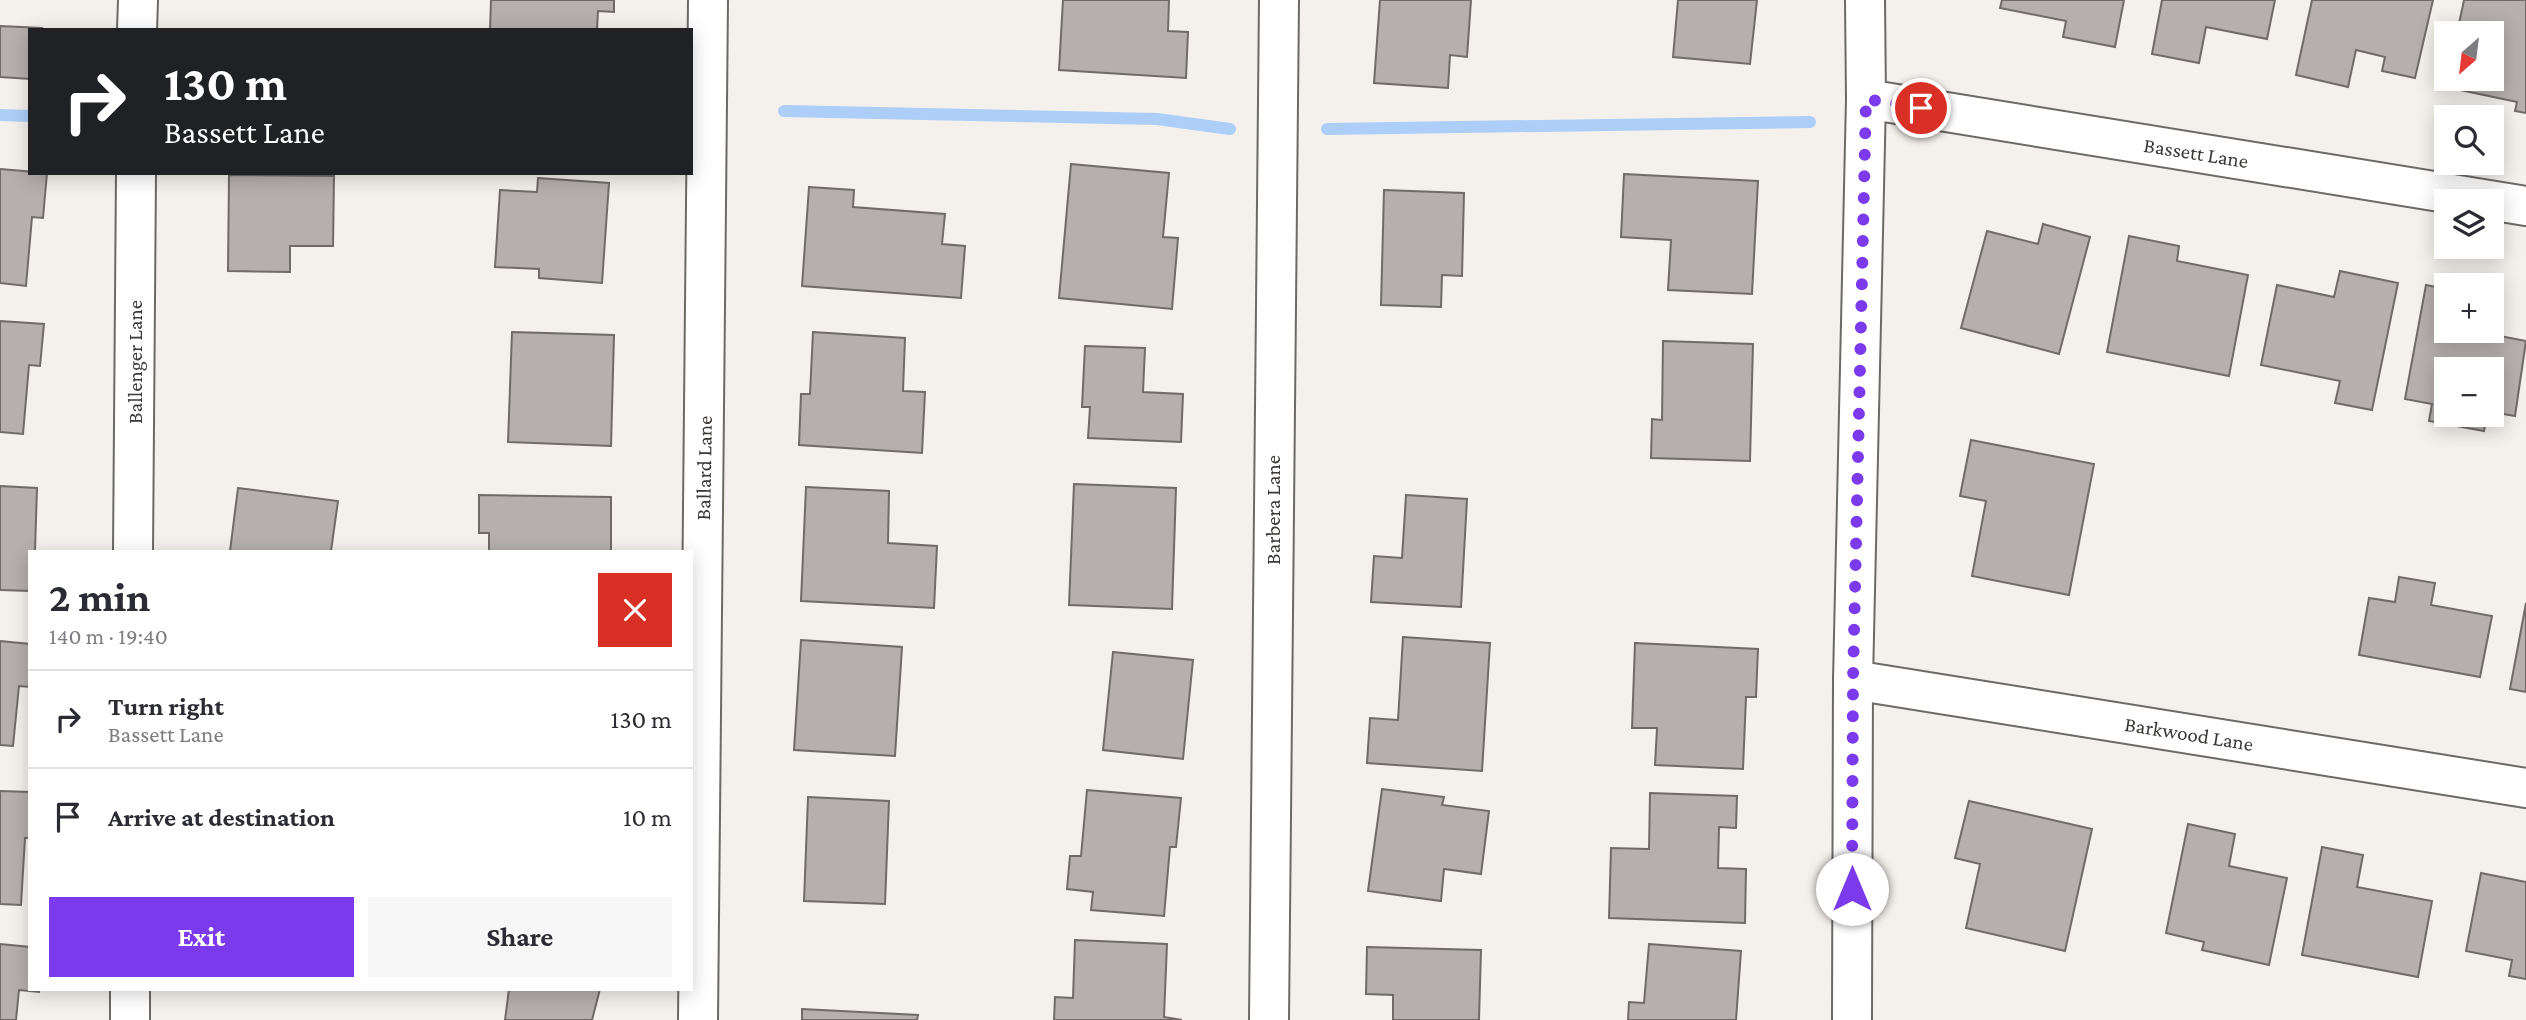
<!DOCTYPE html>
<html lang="en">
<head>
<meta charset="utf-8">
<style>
	:root { --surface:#fff; --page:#f7f7f7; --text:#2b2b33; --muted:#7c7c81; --line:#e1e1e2; --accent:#7c3aed }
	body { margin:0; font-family:"Crimson Pro",serif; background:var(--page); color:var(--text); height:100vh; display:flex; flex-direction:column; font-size:26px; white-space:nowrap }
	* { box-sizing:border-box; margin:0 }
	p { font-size:23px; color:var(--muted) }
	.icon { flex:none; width:38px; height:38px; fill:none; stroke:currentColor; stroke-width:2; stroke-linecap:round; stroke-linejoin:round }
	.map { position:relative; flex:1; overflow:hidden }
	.side { position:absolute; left:28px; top:550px; width:665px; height:441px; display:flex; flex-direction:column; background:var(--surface); border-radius:0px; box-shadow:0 4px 18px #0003 }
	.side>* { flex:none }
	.banner { position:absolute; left:28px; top:28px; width:665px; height:147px; border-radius:0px; box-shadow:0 4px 18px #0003; background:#202124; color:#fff; overflow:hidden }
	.needle { width:46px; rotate:208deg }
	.buttons { position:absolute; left:2434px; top:21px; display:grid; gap:14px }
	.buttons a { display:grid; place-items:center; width:70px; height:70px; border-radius:0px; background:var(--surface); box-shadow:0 4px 18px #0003; font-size:35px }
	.pin { position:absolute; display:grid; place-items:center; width:60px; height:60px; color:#fff; margin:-30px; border:4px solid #fff; border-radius:50%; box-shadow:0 2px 7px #0007 }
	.me { position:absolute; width:77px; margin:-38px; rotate:0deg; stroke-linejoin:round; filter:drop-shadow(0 0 5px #0008) }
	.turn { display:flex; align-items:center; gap:24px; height:147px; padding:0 21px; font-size:32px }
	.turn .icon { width:91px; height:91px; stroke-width:2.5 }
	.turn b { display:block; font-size:49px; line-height:60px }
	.round { display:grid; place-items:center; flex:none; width:74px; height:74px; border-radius:0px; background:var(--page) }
	.summary { display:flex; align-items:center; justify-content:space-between; height:119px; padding:0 21px }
	h1 { font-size:42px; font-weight:700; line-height:52px }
	.cta { display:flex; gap:14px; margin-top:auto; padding:14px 21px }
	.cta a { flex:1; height:80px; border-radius:0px; background:var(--accent); color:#fff; font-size:28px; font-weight:700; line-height:80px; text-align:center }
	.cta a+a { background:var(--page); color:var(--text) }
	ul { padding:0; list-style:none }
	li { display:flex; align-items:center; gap:21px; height:98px; padding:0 21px; border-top:2px solid var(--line) }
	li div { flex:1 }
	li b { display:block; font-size:26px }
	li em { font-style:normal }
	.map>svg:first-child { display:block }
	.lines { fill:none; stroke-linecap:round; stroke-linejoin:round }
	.stream { stroke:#accef9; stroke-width:12 }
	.building { fill:#b5afad; stroke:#706b69; stroke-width:2 }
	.minor-casing { stroke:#6d6965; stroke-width:42 }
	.minor { stroke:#fff; stroke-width:38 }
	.route { stroke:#7c3aed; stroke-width:12; stroke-dasharray:0 21.6 }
	.labels { text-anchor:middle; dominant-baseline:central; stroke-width:6; stroke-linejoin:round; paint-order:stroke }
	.street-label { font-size:21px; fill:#3b3937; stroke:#fff }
</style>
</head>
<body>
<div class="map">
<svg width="2526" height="1020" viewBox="0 0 2526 1020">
	<rect width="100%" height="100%" fill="#f4f0eb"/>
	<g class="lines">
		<g class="stream">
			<path d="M784 111 1157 119 1230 129"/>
			<path d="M0 115 30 116"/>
			<path d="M1327 129 1810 122"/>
		</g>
	</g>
	<g class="building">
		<path d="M491 0H614V12L598 11 597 30H490Z"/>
		<path d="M1063 0H1169L1168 31 1188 32 1186 78 1059 70Z"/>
		<path d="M1380 0H1471L1467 57 1450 55 1448 88 1374 83Z"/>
		<path d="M1678 0H1757L1750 64 1673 57Z"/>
		<path d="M2002 0H2124L2115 47 2063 37 2066 21 2000 8Z"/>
		<path d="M2162 0H2275L2267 39 2206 27 2199 63 2152 54Z"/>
		<path d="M2312 0H2433L2415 78 2382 71 2385 57 2356 50 2348 87 2296 75Z"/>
		<path d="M2464 0H2526V113L2515 111 2517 102 2446 87 2448 79H2492V33H2457Z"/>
		<path d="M0 26 43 28 30 30V79L0 77Z"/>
		<path d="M1071 164 1169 173 1163 237 1178 238 1172 309 1059 298Z"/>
		<path d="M0 169 47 173 43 218 32 217 26 286 0 283Z"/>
		<path d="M1624 174 1758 181 1752 294 1668 290 1671 240 1621 237Z"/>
		<path d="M229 175 334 176 333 246H290V272L228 271Z"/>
		<path d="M538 178 609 183 602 283 539 278V269L495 267 500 190 537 192Z"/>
		<path d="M809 187 854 190 853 207 945 214 942 244 965 246 961 298 802 286Z"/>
		<path d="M1384 190 1464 193 1462 276 1442 275 1441 307 1381 305Z"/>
		<path d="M2043 224 2090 237 2059 354 1961 328 1987 231 2038 244Z"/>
		<path d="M2129 236 2179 246 2177 261 2248 275 2229 376 2107 352Z"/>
		<path d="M2340 271 2398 283 2372 410 2335 403 2340 381 2261 365 2277 285 2334 297Z"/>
		<path d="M2426 285 2446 289V331H2492V322L2503 324 2500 336 2526 341 2515 416 2492 412V369H2446V415H2487L2484 431 2429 421 2432 404 2405 399Z"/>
		<path d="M0 321 44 324 40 366 29 365 23 434 0 432Z"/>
		<path d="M512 332 614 335 611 446 508 442Z"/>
		<path d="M813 332 905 338 903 391 925 392 922 453 799 445 801 394H810Z"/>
		<path d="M1663 341 1753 344 1750 461 1651 458 1652 419 1662 420Z"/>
		<path d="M1085 346 1145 348 1143 392 1183 394 1181 442 1088 438 1090 407H1082Z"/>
		<path d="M1971 440 2094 464 2069 595 1972 576 1986 501 1960 496Z"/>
		<path d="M1074 484 1176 488 1172 609 1069 605Z"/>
		<path d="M0 486 37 488 35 551H30V591L0 590Z"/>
		<path d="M806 487 889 491 888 543 937 546 934 608 801 601Z"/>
		<path d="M238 488 338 501 331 551H230Z"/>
		<path d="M479 495 611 497V551H489V533H479Z"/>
		<path d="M1406 495 1467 499 1461 607 1371 602 1374 556 1402 558Z"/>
		<path d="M2399 577 2435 583 2431 605 2492 616 2480 677 2359 655 2369 598 2395 602Z"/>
		<path d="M2526 603V692L2510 689Z"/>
		<path d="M1403 637 1490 643 1482 771 1367 763 1370 718 1398 720Z"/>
		<path d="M801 640 902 647 895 756 794 750Z"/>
		<path d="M0 641 30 644V687L19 686 13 746 0 745Z"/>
		<path d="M1635 643 1758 649 1756 697H1746L1743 769 1655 765 1657 728H1632Z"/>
		<path d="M1113 652 1193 660 1183 759 1103 750Z"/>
		<path d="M1382 789 1444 797 1442 805 1489 811 1481 874 1444 869 1441 901 1368 891Z"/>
		<path d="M1087 790 1181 798 1176 847H1170L1164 916 1091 910 1093 892 1067 889 1070 856H1081Z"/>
		<path d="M0 791 30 792V838H25L21 905 0 904Z"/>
		<path d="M1650 793 1737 796 1736 828 1719 827 1718 868 1746 869 1745 923 1609 918 1611 848 1649 849Z"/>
		<path d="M808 797 889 801 885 904 804 901Z"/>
		<path d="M1969 801 2092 829 2065 951 1966 928 1980 864 1955 858Z"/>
		<path d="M2188 824 2235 834 2229 866 2287 878 2269 965 2202 950 2204 942 2166 933Z"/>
		<path d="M2322 847 2363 855 2357 887 2432 901 2418 977 2302 955Z"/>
		<path d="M2481 873 2526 882V979L2509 976 2512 960 2466 951Z"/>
		<path d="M1075 940 1167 944 1164 1017 1182 1020H1054L1055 997 1073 998Z"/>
		<path d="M0 944 30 947V989H39V992L19 990 16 1020H0Z"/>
		<path d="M1649 944 1741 951 1736 1020H1628L1629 1002 1644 1003Z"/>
		<path d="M1367 947 1481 950 1479 1020H1393V995L1366 994Z"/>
		<path d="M509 989H600L592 1020H505Z"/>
		<path d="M802 1009 918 1015 917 1020H802Z"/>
	</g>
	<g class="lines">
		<defs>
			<g id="minor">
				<path d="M137 30 138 0"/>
				<path d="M1866 99 2526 206"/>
				<path d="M133 551 136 173"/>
				<path d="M1853 680 2526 788"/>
				<path d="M130 1020V989"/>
				<path d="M698 1020 708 0"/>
				<path d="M1269 1020 1279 0"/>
				<path d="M1852 1020 1853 680 1866 99 1865 0"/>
			</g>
		</defs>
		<use href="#minor" class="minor-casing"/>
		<use href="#minor" class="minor"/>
	</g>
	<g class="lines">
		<path class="route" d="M1852 889 1853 680 1866 99 1921 108"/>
	</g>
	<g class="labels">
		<g class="street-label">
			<text transform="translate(2196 153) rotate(9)">Bassett Lane</text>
			<text transform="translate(135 362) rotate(-90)">Ballenger Lane</text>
			<text transform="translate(704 468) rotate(-89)">Ballard Lane</text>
			<text transform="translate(1273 510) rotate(-90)">Barbera Lane</text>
			<text transform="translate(2189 734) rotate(9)">Barkwood Lane</text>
		</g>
	</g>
</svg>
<div class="buttons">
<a><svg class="needle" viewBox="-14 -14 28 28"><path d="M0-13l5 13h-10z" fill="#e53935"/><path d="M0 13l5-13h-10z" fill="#7c7c81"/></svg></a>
<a><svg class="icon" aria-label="search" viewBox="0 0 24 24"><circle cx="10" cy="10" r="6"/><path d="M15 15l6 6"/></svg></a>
<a><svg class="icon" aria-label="layers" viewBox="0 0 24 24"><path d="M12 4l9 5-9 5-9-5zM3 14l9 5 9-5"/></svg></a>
<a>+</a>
<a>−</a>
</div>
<div class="pin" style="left:1921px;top:108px;background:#d93025"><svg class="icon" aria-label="arrive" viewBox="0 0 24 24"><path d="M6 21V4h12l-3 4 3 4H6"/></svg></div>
<svg class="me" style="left:1852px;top:889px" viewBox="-20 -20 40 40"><circle r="19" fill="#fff"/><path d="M0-13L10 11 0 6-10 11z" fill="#7c3aed"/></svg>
<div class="banner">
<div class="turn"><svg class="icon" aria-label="right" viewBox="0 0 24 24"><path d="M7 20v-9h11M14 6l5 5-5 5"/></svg><div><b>130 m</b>Bassett Lane</div></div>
</div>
<section class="side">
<div class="summary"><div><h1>2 min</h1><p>140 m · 19:40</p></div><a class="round" style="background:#d93025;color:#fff"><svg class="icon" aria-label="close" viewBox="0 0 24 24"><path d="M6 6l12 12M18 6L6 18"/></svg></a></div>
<ul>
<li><svg class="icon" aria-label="right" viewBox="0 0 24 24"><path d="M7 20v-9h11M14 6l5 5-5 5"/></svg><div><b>Turn right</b><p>Bassett Lane</p></div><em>130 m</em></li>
<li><svg class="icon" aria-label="arrive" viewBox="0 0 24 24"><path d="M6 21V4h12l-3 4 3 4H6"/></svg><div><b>Arrive at destination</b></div><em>10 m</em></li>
</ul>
<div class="cta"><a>Exit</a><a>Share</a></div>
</section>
</div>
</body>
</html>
